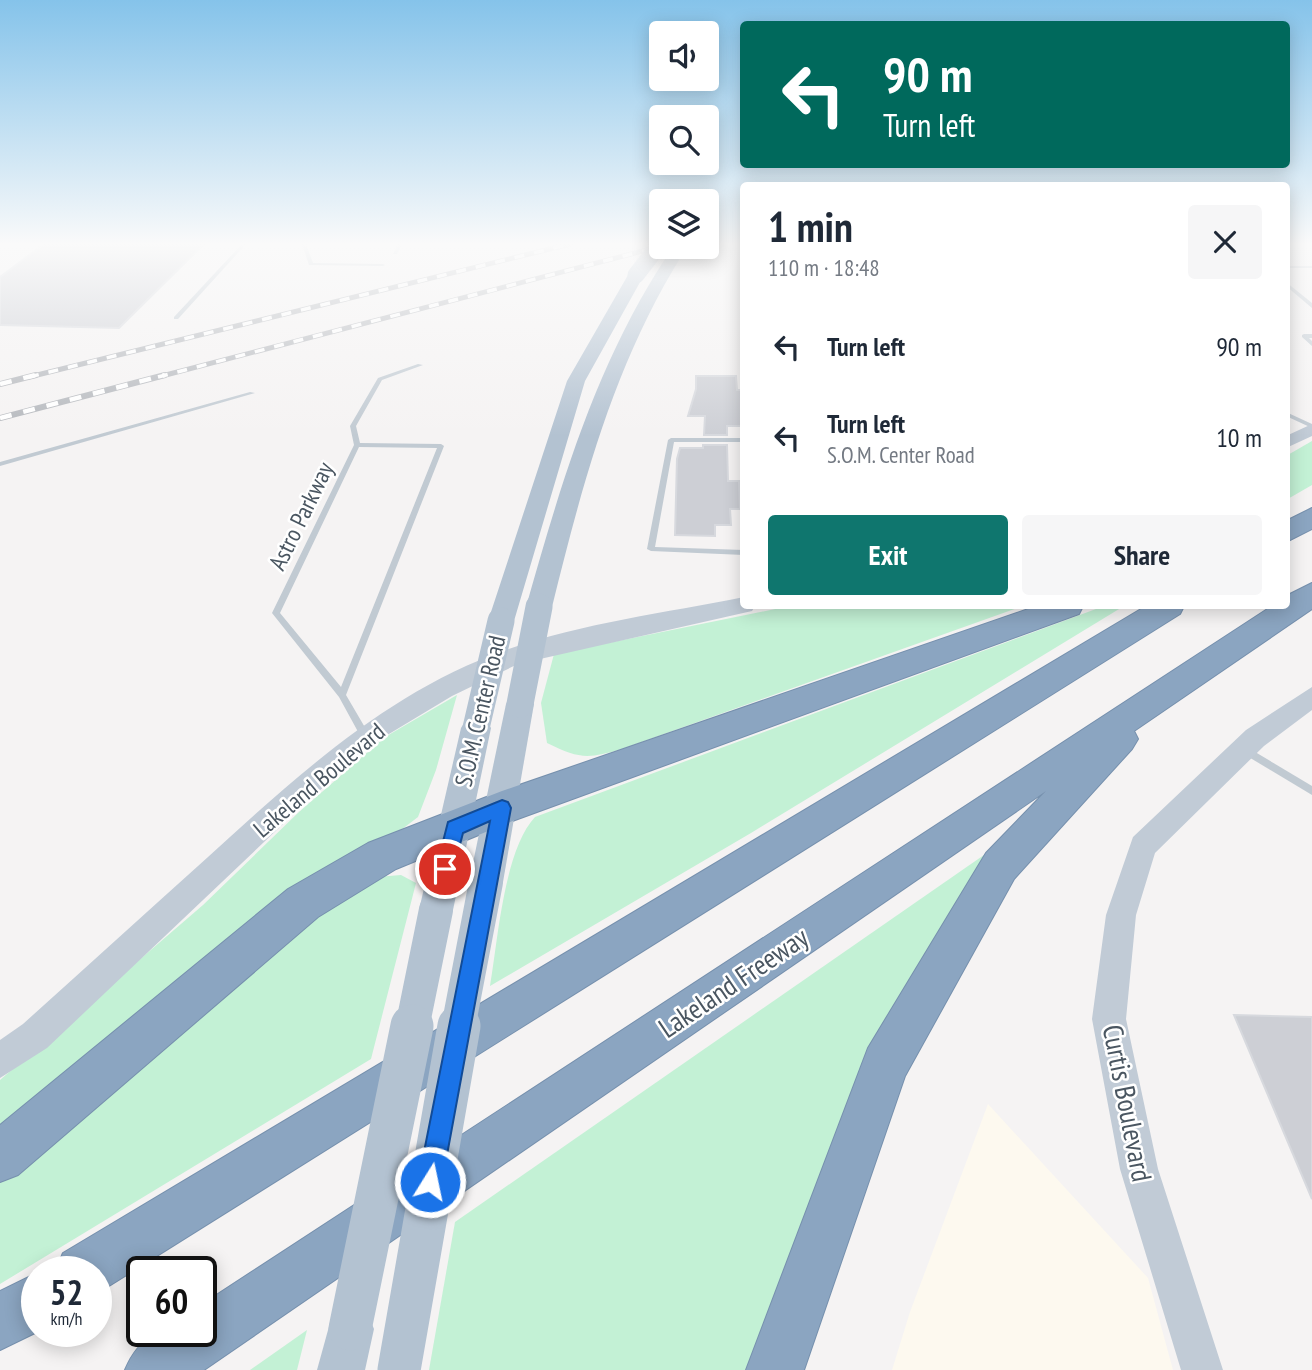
<!DOCTYPE html>
<html lang="en">
<head>
<meta charset="utf-8">
<style>
	:root { --surface:#fff; --page:#f6f6f7; --text:#1f2937; --muted:#747a83; --accent:#0f766e }
	body { margin:0; font-family:"PT Sans Narrow",sans-serif; background:var(--page); color:var(--text); height:100vh; display:flex; flex-direction:column; font-size:26px; white-space:nowrap }
	* { box-sizing:border-box; margin:0 }
	p { font-size:23px; color:var(--muted) }
	.icon { flex:none; width:38px; height:38px; fill:none; stroke:currentColor; stroke-width:2; stroke-linecap:round; stroke-linejoin:round }
	.map { position:relative; flex:1; overflow:hidden }
	.details { position:absolute; left:740px; top:182px; width:550px; height:427px; display:flex; flex-direction:column; background:var(--surface); border-radius:7px; box-shadow:0 4px 18px #0003 }
	.details>* { flex:none }
	.banner { position:absolute; left:740px; top:21px; width:550px; height:147px; border-radius:7px; box-shadow:0 4px 18px #0003; background:#00695c; color:#fff; overflow:hidden }
	.tools { position:absolute; left:649px; top:21px; display:grid; gap:14px }
	.tools a { display:grid; place-items:center; width:70px; height:70px; border-radius:7px; background:var(--surface); box-shadow:0 4px 18px #0003; font-size:35px }
	.speed { position:absolute; left:21px; top:1256px; display:flex; gap:14px; font-size:35px; font-weight:700; text-align:center }
	.speed>* { display:grid; place-content:center; width:91px; height:91px; border-radius:50%; background:var(--surface); box-shadow:0 4px 18px #0003; line-height:1 }
	.speed small { font-size:18px; font-weight:400 }
	.speed .limit { border:4px solid #111; border-radius:10px; background:#fff; color:#111 }
	.pin { position:absolute; display:grid; place-items:center; width:60px; height:60px; color:#fff; margin:-30px; border:4px solid #fff; border-radius:50%; box-shadow:0 2px 7px #0007 }
	.me { position:absolute; width:77px; margin:-38px; rotate:10deg; stroke-linejoin:round; filter:drop-shadow(0 0 5px #0008) }
	.turn { display:flex; align-items:center; gap:24px; height:147px; padding:0 28px; font-size:32px }
	.turn .icon { width:91px; height:91px; stroke-width:2.5 }
	.turn b { display:block; font-size:49px; line-height:60px }
	.round { display:grid; place-items:center; flex:none; width:74px; height:74px; border-radius:7px; background:var(--page) }
	.overview { display:flex; align-items:center; justify-content:space-between; height:119px; padding:0 28px }
	h1 { font-size:42px; font-weight:800; line-height:52px }
	.primary-button { display:flex; gap:14px; margin-top:auto; padding:14px 28px }
	.primary-button a { flex:1; height:80px; border-radius:7px; background:var(--accent); color:#fff; font-size:28px; font-weight:800; line-height:80px; text-align:center }
	.primary-button a+a { background:var(--page); color:var(--text) }
	ul { padding:0; list-style:none }
	li { display:flex; align-items:center; gap:21px; height:91px; padding:0 28px }
	li div { flex:1 }
	li b { display:block; font-size:26px }
	li em { font-style:normal }
	.map>svg:first-child { display:block }
	.commercial { fill:#fdf9ef }
	.green { fill:#c3f1d5 }
	.building { fill:#cdcfd5; stroke:#d7d9de; stroke-width:2 }
	.lines { fill:none; stroke-linecap:round; stroke-linejoin:round }
	.highway-casing { stroke:#7690ad; stroke-width:2 }
	.lane { fill:#c1cad2; fill-rule:evenodd }
	.secondary { fill:#c1cbd6; fill-rule:evenodd }
	.primary { fill:#b3c2d1; fill-rule:evenodd }
	.highway { fill:#8ba5c1; fill-rule:evenodd }
	.rail-far1-casing { stroke:#b5b8bd; stroke-width:5 }
	.rail-casing { stroke:#b5b8bd; stroke-width:6 }
	.rail-far1 { stroke:#fff; stroke-width:3.5; stroke-dasharray:10; stroke-linecap:butt }
	.rail { stroke:#fff; stroke-width:4.5; stroke-dasharray:12; stroke-linecap:butt }
	.primary-bridge-far3 { stroke:#b3c2d1; stroke-width:17 }
	.primary-bridge-far2 { stroke:#b3c2d1; stroke-width:27 }
	.primary-bridge-far1 { stroke:#b3c2d1; stroke-width:34 }
	.primary-bridge { stroke:#b3c2d1; stroke-width:43 }
	.route { fill:#1a73e8; stroke:#114b97; stroke-width:2 }
	.labels { text-anchor:middle; dominant-baseline:central; stroke-width:5; stroke-linejoin:round; paint-order:stroke }
	.street-label { font-size:24px; fill:#4a5661; stroke:#fff }
	.near-street-label { font-size:28px; fill:#4a5661; stroke:#fff }
</style>
</head>
<body>
<div class="map">
<svg width="1312" height="1370" viewBox="0 0 1312 1370">
	<rect width="100%" height="100%" fill="#f5f3f3"/>
	<path class="commercial" d="M988 1104 1148 1278 1173 1370H892L910 1312Z"/>
	<g class="green">
		<path d="M1312 441V485L1286 500V456Z"/>
		<path d="M790 606H1023L622 749C588 759 579 759 547 743L541 703 554 654Z"/>
		<path d="M1104 606H1124L751 833 490 986C498 940 504 850 535 817Z"/>
		<path d="M457 695 436 770 418 817 0 1136V1080L203 905 299 812 385 737Z"/>
		<path d="M1007 839 755 1370H429L455 1222Z"/>
		<path d="M401 875 416 883 371 1059 0 1284V1183L204 1003 248 958 377 877Z"/>
		<path d="M307 1330 297 1370H250Z"/>
	</g>
	<g class="building">
		<path d="M44 244H204L119 328 0 325V277Z"/>
		<path d="M696 376H736L737 390H744L741 426H727V435H704L705 416H688L696 389Z"/>
		<path d="M703 445H727L728 481H739L740 509H730L731 525H715V536L675 535 677 459 680 448H703Z"/>
		<path d="M1234 1015 1312 1017V1199Z"/>
	</g>
	<g class="lines">
		<defs>
			<g id="highway">
				<path d="M1312 508V529L1286 542V521Z"/>
				<path d="M1312 583V609L1134 731 1138 739 1132 749 1014 879 905 1076 804 1370H746L868 1048 986 853 1046 791 204 1370H125C142 1330 162 1332 201 1332V1305L1272 606H1286V596Z"/>
				<path d="M1037 606H1083L1079 614 515 820 396 869 318 917 18 1175 0 1182V1125L288 889 368 843 502 791Z"/>
				<path d="M1146 606H1184L1180 614 101 1291 96 1293V1272H55L63 1253Z"/>
				<path d="M37 1273V1332L0 1350V1291Z"/>
			</g>
		</defs>
		<use href="#highway" class="highway-casing"/>
		<g class="lane">
			<path d="M242 244H246L178 319H174V317Z"/>
			<path d="M302 244H306L313 263 383 264 385 265 383 266 309 265Z"/>
			<path d="M398 244H402L397 254H393Z"/>
			<rect x="1286" y="266" width="26" height="2"/>
			<path d="M1286 282 1312 303V308L1286 286Z"/>
			<path d="M1304 334H1312V338H1309L1312 341V346L1302 337V335Z"/>
			<path d="M418 364 423 365 382 380 356 426 360 443 441 444 444 446 346 695 370 736 368 739 365 740 362 739 339 697 272 613 354 445 350 426 378 378ZM359 447 437 448 341 687 280 613Z"/>
			<path d="M250 392 255 393 0 466V462Z"/>
			<path d="M1286 412 1312 424V428L1286 416Z"/>
			<path d="M671 438H744V442H674L655 547 744 550V555L651 551 647 549 668 440Z"/>
			<path d="M1245 746 1312 786V795L1242 753 1240 750 1242 747Z"/>
		</g>
		<g class="secondary">
			<path d="M1312 424V436L1286 448V436Z"/>
			<path d="M744 597V606H755L752 611 518 664 452 696 374 743 302 806 47 1048 0 1078V1040L23 1024C85 968 146 913 208 857 298 775 389 691 506 650 582 623 665 613 744 597Z"/>
			<path d="M1312 687V710L1264 746 1155 853 1136 915 1126 1019 1158 1169 1223 1370H1181L1120 1169 1092 1019 1106 915 1133 837 1246 730Z"/>
		</g>
		<g class="primary">
			<path d="M673 247H687C615 360 584 478 552 607L548 613 539 616 530 613 526 607C562 480 598 357 673 247Z"/>
			<path d="M636 270 644 275 585 381 514 621 510 628 501 630 492 628 488 621 567 381 628 275Z"/>
			<path d="M520 693 530 696 534 704 503 882 498 893 486 898 474 893 469 882 506 704 510 696Z"/>
			<path d="M476 716 486 720 491 728 453 910 448 922 436 927 424 922 419 910 461 728 466 720Z"/>
			<path d="M350 1305 367 1312 374 1329 365 1370H317L333 1312Z"/>
		</g>
		<use href="#highway" class="highway"/>
		<defs>
			<g id="rail-far1">
				<path d="M29 377 570 244"/>
				<path d="M158 377 662 246"/>
			</g>
			<g id="rail">
				<path d="M0 384 36 375"/>
				<path d="M0 418 165 375"/>
			</g>
		</defs>
		<use href="#rail-far1" class="rail-far1-casing"/>
		<use href="#rail" class="rail-casing"/>
		<use href="#rail-far1" class="rail-far1"/>
		<use href="#rail" class="rail"/>
		<path class="primary-bridge-far3" d="M636 275 660 244"/>
		<g class="primary-bridge-far2">
			<path d="M520 704 539 607"/>
			<path d="M476 728 501 621"/>
		</g>
		<g class="primary-bridge-far1">
			<path d="M412 1028 436 910"/>
			<path d="M458 1028 486 882"/>
		</g>
		<g class="primary-bridge">
			<path d="M350 1329 412 1026"/>
			<path d="M399 1370 459 1026"/>
		</g>
	</g>
	<linearGradient id="sky" x2="0" y2="1"><stop stop-color="#85c3ea"/><stop offset="0.56" stop-color="#fafafa"/><stop offset="1" stop-color="#fafafa" stop-opacity="0"/></linearGradient>
	<rect width="1312" height="436" fill="url(#sky)"/>
	<path class="route" d="M502 800 508 802 511 808 442 1182 438 1191 430 1194 421 1191 418 1182 490 821 463 833 452 875 445 878 439 875 436 869 448 822Z"/>
	<g class="labels">
		<g class="street-label">
			<text transform="translate(301 516) rotate(-64)">Astro Parkway</text>
			<text transform="translate(480 711) rotate(-77)">S.O.M. Center Road</text>
			<text transform="translate(319 780) rotate(-40)">Lakeland Boulevard</text>
		</g>
		<g class="near-street-label">
			<text transform="translate(733 982) rotate(-34)">Lakeland Freeway</text>
			<text transform="translate(1128 1103) rotate(79)">Curtis Boulevard</text>
		</g>
	</g>
</svg>
<div class="tools">
<a><svg class="icon" aria-label="sound" viewBox="0 0 24 24"><path d="M4 9h4l5-4v14l-5-4H4zM17 9q2 3 0 6"/></svg></a>
<a><svg class="icon" aria-label="search" viewBox="0 0 24 24"><circle cx="10" cy="10" r="6"/><path d="M15 15l6 6"/></svg></a>
<a><svg class="icon" aria-label="layers" viewBox="0 0 24 24"><path d="M12 4l9 5-9 5-9-5zM3 14l9 5 9-5"/></svg></a>
</div>
<div class="speed"><div>52<small>km/h</small></div><div class="limit">60</div></div>
<div class="pin" style="left:445px;top:869px;background:#d93025"><svg class="icon" aria-label="arrive" viewBox="0 0 24 24"><path d="M6 21V4h12l-3 4 3 4H6"/></svg></div>
<svg class="me" style="left:430px;top:1182px" viewBox="-20 -20 40 40"><circle r="17" fill="#1a73e8" stroke="#fff" stroke-width="3"/><path d="M0-11L8 9 0 5-8 9z" fill="#fff"/></svg>
<div class="banner">
<div class="turn"><svg class="icon" aria-label="left" viewBox="0 0 24 24"><path d="M17 20v-9H6M10 6l-5 5 5 5"/></svg><div><b>90 m</b>Turn left</div></div>
</div>
<section class="details">
<div class="overview"><div><h1>1 min</h1><p>110 m · 18:48</p></div><a class="round"><svg class="icon" aria-label="close" viewBox="0 0 24 24"><path d="M6 6l12 12M18 6L6 18"/></svg></a></div>
<ul>
<li><svg class="icon" aria-label="left" viewBox="0 0 24 24"><path d="M17 20v-9H6M10 6l-5 5 5 5"/></svg><div><b>Turn left</b></div><em>90 m</em></li>
<li><svg class="icon" aria-label="left" viewBox="0 0 24 24"><path d="M17 20v-9H6M10 6l-5 5 5 5"/></svg><div><b>Turn left</b><p>S.O.M. Center Road</p></div><em>10 m</em></li>
</ul>
<div class="primary-button"><a>Exit</a><a>Share</a></div>
</section>
</div>
</body>
</html>
